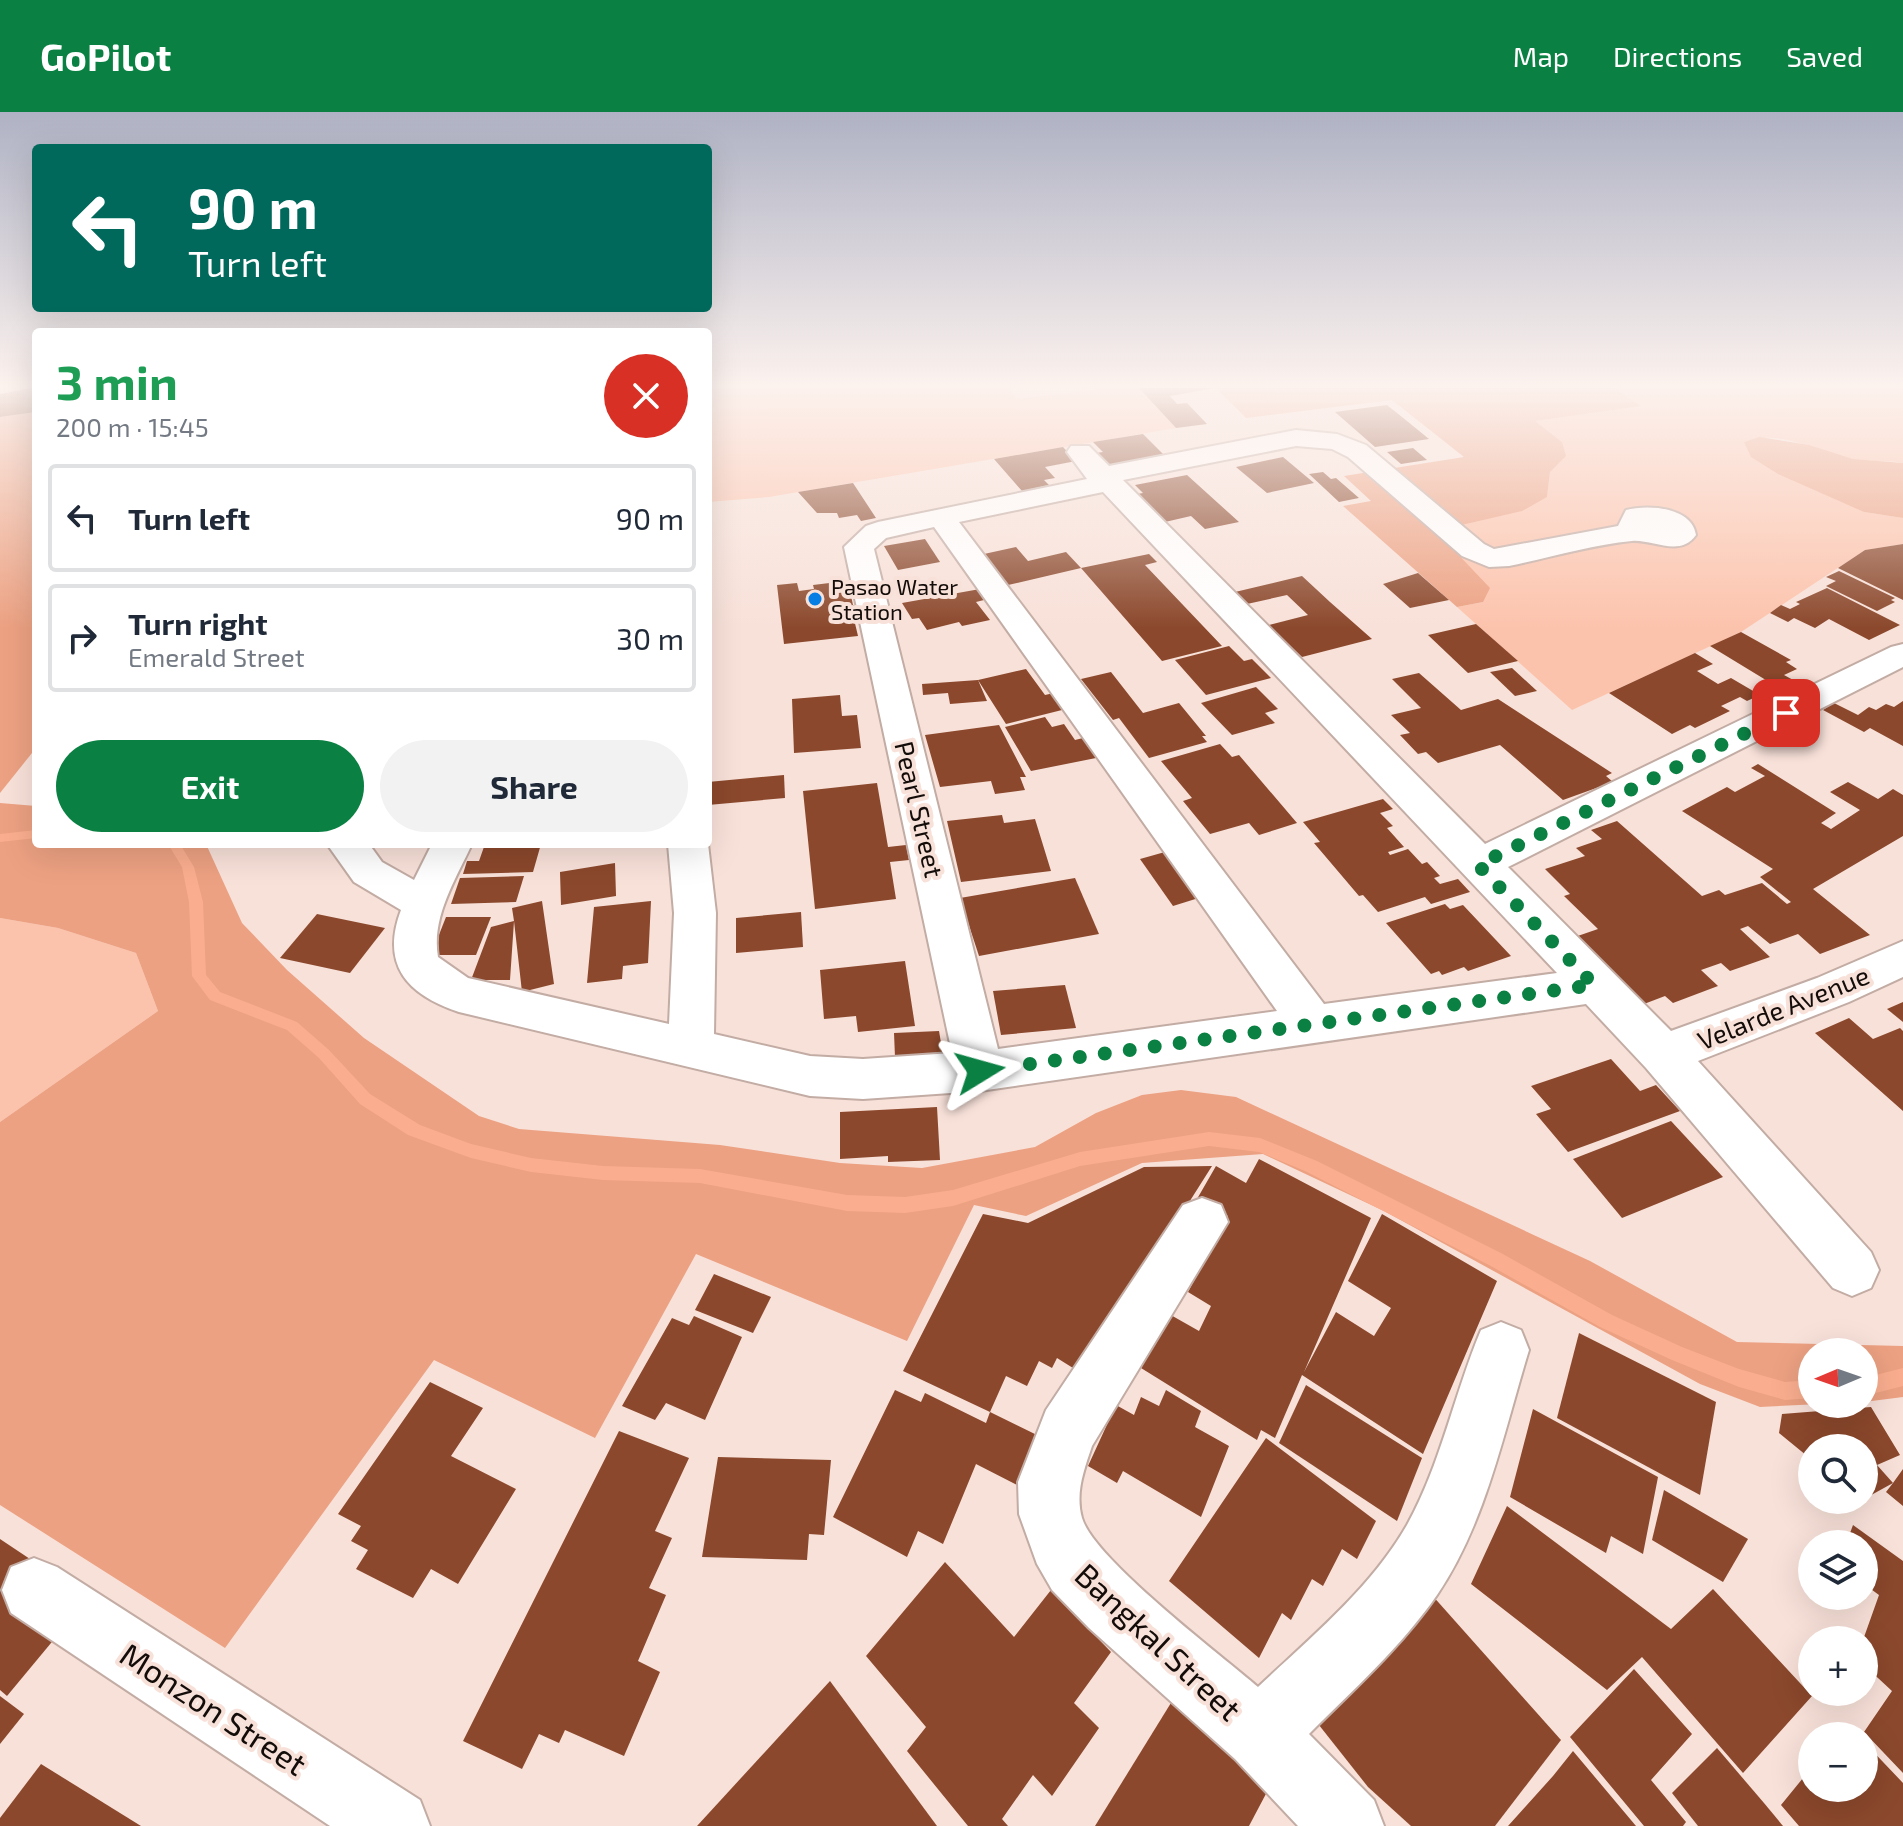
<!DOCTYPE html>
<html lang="en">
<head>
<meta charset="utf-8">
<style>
	:root { --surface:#fff; --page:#f2f2f3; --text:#1f2937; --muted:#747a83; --line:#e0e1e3; --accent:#0b8043 }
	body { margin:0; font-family:"Exo 2",sans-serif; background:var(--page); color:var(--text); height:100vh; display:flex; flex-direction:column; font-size:30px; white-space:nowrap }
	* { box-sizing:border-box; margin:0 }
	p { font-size:26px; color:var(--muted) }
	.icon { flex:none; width:44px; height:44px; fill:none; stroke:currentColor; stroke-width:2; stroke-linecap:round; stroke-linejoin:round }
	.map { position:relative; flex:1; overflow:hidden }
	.sheet { position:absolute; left:32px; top:216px; width:680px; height:520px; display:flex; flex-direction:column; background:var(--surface); border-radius:8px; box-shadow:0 8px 32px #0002 }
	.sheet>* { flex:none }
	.hud { position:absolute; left:32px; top:32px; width:680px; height:168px; border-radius:8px; box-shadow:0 8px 32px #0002; background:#00695c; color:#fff; overflow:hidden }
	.needle { width:52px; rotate:268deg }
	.fabs { position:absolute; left:1798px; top:1226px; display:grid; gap:16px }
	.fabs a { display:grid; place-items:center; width:80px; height:80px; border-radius:50%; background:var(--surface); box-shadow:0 8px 32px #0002; font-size:40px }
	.pin { position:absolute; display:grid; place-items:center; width:68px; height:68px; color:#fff; margin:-34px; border-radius:16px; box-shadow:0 4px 12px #0006 }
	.me { position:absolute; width:88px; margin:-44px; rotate:82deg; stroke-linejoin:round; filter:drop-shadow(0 0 6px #0008) }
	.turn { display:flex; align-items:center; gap:28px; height:168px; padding:0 24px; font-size:36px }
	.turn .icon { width:104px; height:104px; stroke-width:2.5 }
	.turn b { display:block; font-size:56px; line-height:68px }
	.round { display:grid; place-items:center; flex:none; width:84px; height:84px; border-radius:42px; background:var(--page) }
	.summary { display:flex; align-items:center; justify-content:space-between; height:136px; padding:0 24px }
	h1 { font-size:48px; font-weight:700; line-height:60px; color:#1e9e55 }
	.primary-button { display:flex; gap:16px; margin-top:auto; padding:16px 24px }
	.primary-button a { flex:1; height:92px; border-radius:48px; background:var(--accent); color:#fff; font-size:32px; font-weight:700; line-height:92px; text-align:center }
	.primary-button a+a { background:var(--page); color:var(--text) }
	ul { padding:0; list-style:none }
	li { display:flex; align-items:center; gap:24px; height:108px; margin:0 16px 12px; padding:0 8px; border:4px solid var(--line); border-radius:8px }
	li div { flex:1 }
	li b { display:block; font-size:30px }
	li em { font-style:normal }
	header { display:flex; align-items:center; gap:48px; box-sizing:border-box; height:112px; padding:0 40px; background:var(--accent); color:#fff }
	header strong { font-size:38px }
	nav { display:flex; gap:44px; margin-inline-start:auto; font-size:28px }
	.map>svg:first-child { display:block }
	.green { fill:#fcc3ac }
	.forest { fill:#eca182 }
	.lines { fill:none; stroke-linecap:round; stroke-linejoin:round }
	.stream { fill:#faae8f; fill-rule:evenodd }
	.building { fill:#8b482c }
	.minor-casing { stroke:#c2aca4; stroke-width:4 }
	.minor { fill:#fff; fill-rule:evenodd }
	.route { stroke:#0b8043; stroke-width:14; stroke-dasharray:0 25.2 }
	.poi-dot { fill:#067ee4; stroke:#f8e1d9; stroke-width:3 }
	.labels { text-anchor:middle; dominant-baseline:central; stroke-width:8; stroke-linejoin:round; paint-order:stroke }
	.far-poi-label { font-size:22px; fill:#130c09; stroke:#f8e1d9; text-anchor:start }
	.street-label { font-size:26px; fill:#130c09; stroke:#f8e1d9 }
	.near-street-label { font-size:32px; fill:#130c09; stroke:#f8e1d9 }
</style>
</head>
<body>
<header>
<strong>GoPilot</strong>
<nav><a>Map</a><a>Directions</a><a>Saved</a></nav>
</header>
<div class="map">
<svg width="1903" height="1714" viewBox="0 0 1903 1714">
	<rect width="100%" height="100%" fill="#f8e1d9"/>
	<g class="green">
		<path d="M708 276H1009L1017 287 1110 276H1139L1176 316 769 385 708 390Z"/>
		<path d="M1613 276H1903V351C1887 348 1869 350 1853 347 1819 341 1780 316 1745 330L1824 380 1864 400 1903 406V432L1865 438 1741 520 1572 598 1457 495 1483 490 1454 438 1457 414 1547 385 1550 360 1562 330 1534 309 1640 294Z"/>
		<path d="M0 806 58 816 136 841 158 899 0 1010Z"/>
	</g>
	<g class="forest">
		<path d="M1216 276H1613L1641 294 1535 309 1562 330 1566 344 1550 360 1547 385 1522 399 1457 414 1454 438 1490 476 1483 490 1457 495 1343 394 1371 389 1344 364 1464 345 1392 288 1246 306Z"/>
		<path d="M36 300V636L0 681V305Z"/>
		<path d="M1759 325 1809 333 1853 347 1903 351V406L1864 400 1778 362 1751 345 1744 330Z"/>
		<path d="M0 691 36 694V732H206L242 811 287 858 364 926 479 1004 519 1017 720 1033 840 1051 922 1056 1035 1035 1096 1001 1142 983 1181 978 1236 985 1590 1149 1737 1230 1903 1234V1285L1864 1290V1240H1812V1292H1820L1760 1295 1700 1272 1384 1099 1263 1042 1142 1051 1026 1104 974 1093 907 1229 696 1142 595 1326 434 1248 225 1536 0 1393V1010L158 899 136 841 58 816 0 806Z"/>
	</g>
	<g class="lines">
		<g class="stream">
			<path d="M36 718V726L0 730V722Z"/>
			<path d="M168 732H180L194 755 203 790 206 863 220 880 297 910 329 938 370 982 420 1013 471 1032 531 1046 603 1054 700 1057 847 1083 905 1085 953 1078 1080 1040 1209 1020 1260 1026 1317 1049 1501 1141 1612 1203 1682 1235 1739 1257 1785 1270 1812 1268V1286L1785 1288 1739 1275 1672 1248 1600 1215 1489 1153 1305 1059 1259 1040 1209 1034 1080 1054 953 1094 905 1101 847 1099 700 1071 603 1068 531 1060 471 1046 408 1023 360 992 319 946 287 918 210 888 192 864 189 790 182 755Z"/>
			<path d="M1903 1256V1274L1864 1284V1266Z"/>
		</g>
	</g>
	<g class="building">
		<path d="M32 276H36V300L0 305V282Z"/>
		<path d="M1139 276H1215L1170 284 1177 292 1187 291 1207 312 1176 316Z"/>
		<path d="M1387 293 1407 309 1429 327 1375 335 1335 300Z"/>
		<path d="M1143 322 1164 343 1106 353 1096 341 1103 340 1093 330Z"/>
		<path d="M1063 335 1076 349 1045 355 1055 366 1044 368 1049 373 1022 379 994 347Z"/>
		<path d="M1413 336 1427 348 1401 352 1387 340Z"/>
		<path d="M1283 345 1314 371 1267 381 1236 355Z"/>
		<path d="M1323 360 1331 367 1336 366 1359 386 1339 390 1309 362Z"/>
		<path d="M1187 363 1239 410 1205 417 1191 404 1165 410 1137 382 1143 381 1135 373Z"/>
		<path d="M853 371 876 406 861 409 857 403 839 406 837 401H817L798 380Z"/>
		<path d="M925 427 940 450 898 458 884 434Z"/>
		<path d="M1903 432V488L1838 456 1865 438Z"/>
		<path d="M1016 435 1028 449 1066 440 1081 456 1149 442 1157 450 1145 453 1222 534 1162 549 1081 456 1008 473 984 442Z"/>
		<path d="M1839 459 1895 486 1891 488 1895 490 1877 499 1826 474 1836 469 1826 465Z"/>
		<path d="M1418 461 1449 488 1410 496 1383 472Z"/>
		<path d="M1302 464 1330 490 1372 527 1302 545 1269 513 1308 503 1287 483 1247 492 1235 480Z"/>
		<path d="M854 468 856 478 850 479 853 493H860L861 502 853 503 858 524 784 532 777 473 797 471 799 479 814 477 813 473Z"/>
		<path d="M1827 476 1900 513 1869 528 1829 507 1815 516 1794 506 1788 510 1770 501 1781 493 1790 497 1800 492 1796 490Z"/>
		<path d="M980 477 988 487 976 490 990 508 962 514 959 510 927 518 919 506 912 507 902 491Z"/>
		<path d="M1476 512 1518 549 1468 561 1428 523Z"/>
		<path d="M1741 520 1791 548 1786 550 1797 557 1784 563 1795 569 1779 576 1710 534Z"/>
		<path d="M1229 534 1244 549 1252 547 1271 566 1206 583 1175 548Z"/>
		<path d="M1695 541 1713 552 1697 559 1718 572 1731 566 1760 583 1747 589 1740 585 1721 594 1730 599 1695 616 1690 613 1672 622 1609 581Z"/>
		<path d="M1512 556 1537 579 1515 584 1490 560Z"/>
		<path d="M1026 557 1045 583 1054 581 1066 597 1006 612 978 568 987 589 950 592 948 581 923 583 922 572 978 568Z"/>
		<path d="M1111 560 1143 601 1179 591 1206 624H1202L1207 630 1149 646 1119 606 1113 608 1081 567Z"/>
		<path d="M1419 561 1461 598 1498 587 1612 661 1606 664 1613 670 1563 688 1500 633 1438 651 1426 640 1418 642 1400 623 1410 621 1391 603 1421 596 1392 567Z"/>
		<path d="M1256 575 1278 597 1265 601 1275 611 1232 623 1201 591Z"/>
		<path d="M840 583 842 604 857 603 861 636 794 641 792 587Z"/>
		<path d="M1903 589V634L1870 616 1864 620 1823 598 1834 591 1858 603 1869 595 1876 598 1886 592 1894 595Z"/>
		<path d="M1045 605 1052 615 1064 612 1075 628 1087 625 1101 645 1031 659 1005 615Z"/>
		<path d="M999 613 1026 665H1020L1025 678 995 682 991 669 940 675 925 623Z"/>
		<path d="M1220 632 1232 645 1239 643 1297 711 1259 723 1249 711 1210 722 1183 689 1192 686 1161 649Z"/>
		<path d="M1758 652 1836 701 1821 711 1831 717 1860 698 1830 680 1848 670 1878 687 1893 677 1903 683V724L1813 777 1870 823 1820 842 1798 822 1770 832 1748 814 1740 817 1770 845 1730 859 1721 851 1701 858 1718 874 1673 891 1665 884 1644 892 1629 877 1621 880 1569 827 1598 817 1564 784 1570 782 1545 757 1585 744 1576 736 1602 727 1591 718 1617 709 1702 784 1719 778 1725 783 1762 771 1787 792 1791 790 1760 765 1773 757 1682 699 1727 675 1735 680 1765 664 1751 656Z"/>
		<path d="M784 663 785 686 708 693V670Z"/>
		<path d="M877 671 888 735 906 733 909 748 890 750 896 787 815 797 803 679Z"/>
		<path d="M1383 687 1393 697 1380 701 1393 714 1387 716 1404 735 1388 740 1390 743 1408 737 1422 752 1427 750 1440 764 1434 766 1440 772 1458 767 1470 780 1431 792 1425 785 1378 800 1363 783 1359 784 1314 731 1320 730 1303 710Z"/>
		<path d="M1002 703 1004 711 1035 707 1051 759 961 770 947 709Z"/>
		<path d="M485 732H541L533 760 463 762 467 749H479Z"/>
		<path d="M1172 738 1205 784 1173 794 1140 747Z"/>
		<path d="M615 751 616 784 561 793 560 760Z"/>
		<path d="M524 764 516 790 451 792 460 766Z"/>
		<path d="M1075 766 1099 822 979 844 960 786Z"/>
		<path d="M542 789 554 872 522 880 514 809 510 868H471L491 815 514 809 512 796Z"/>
		<path d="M651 789 648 851 623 854 622 867 587 871 594 795Z"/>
		<path d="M1445 792 1450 797 1463 793 1511 844 1468 859 1464 855 1442 863 1439 859 1431 862 1386 811Z"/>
		<path d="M801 800 803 835 736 841V806Z"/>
		<path d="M317 802 385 816 350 861 280 846Z"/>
		<path d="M446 805H491L476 843H431Z"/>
		<path d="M905 849 915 914 858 920 856 904 824 907 820 858Z"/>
		<path d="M1065 873 1076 916 1001 923 993 879Z"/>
		<path d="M1903 890V910L1887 897Z"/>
		<path d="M1849 906 1873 927 1900 916 1903 919V999L1815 921Z"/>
		<path d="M939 919 943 942 895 945 894 921Z"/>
		<path d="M1611 947 1640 979 1656 973 1680 999 1568 1040 1536 1002 1551 997 1531 974Z"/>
		<path d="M937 995 940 1048 888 1050V1044L840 1047V1000Z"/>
		<path d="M1671 1009 1723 1065 1622 1106 1573 1047Z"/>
		<path d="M1259 1047 1371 1106 1304 1260 1336 1200 1374 1224 1391 1196 1348 1169 1382 1102 1497 1169 1423 1342 1302 1263 1275 1326 1261 1318 1257 1328 1141 1256 1169 1202 1199 1219 1211 1194 1188 1180 1228 1104 1197 1087 1216 1054 1246 1071Z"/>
		<path d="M1212 1054 1081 1261 1057 1246 1052 1256 1039 1249 1027 1274 1006 1264 990 1300 1041 1325 1023 1376 976 1352 943 1432 918 1419 907 1445 833 1405 895 1278 921 1290 925 1281 986 1311 990 1300 903 1259 983 1102 1028 1111 1144 1055Z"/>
		<path d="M714 1162 771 1185 753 1221 695 1198Z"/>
		<path d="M694 1204 742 1225 705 1308 666 1291 655 1308 622 1294 672 1206 689 1213Z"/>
		<path d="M1579 1221 1716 1290 1700 1383 1557 1306Z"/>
		<path d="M430 1270 483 1296 451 1344 516 1377 458 1472 431 1457 413 1486 356 1457 368 1438 351 1429 361 1414 338 1402Z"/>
		<path d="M1306 1273 1422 1346 1397 1409 1279 1331Z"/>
		<path d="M1166 1278 1201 1299 1195 1315 1229 1334 1201 1405 1123 1359 1117 1371 1088 1354 1116 1293 1134 1303 1141 1285 1159 1294Z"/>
		<path d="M1871 1295 1900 1343 1877 1353 1893 1371 1903 1357V1394L1886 1380 1893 1371 1864 1387V1336H1812V1348L1779 1321 1782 1302Z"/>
		<path d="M1533 1297 1658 1365 1643 1442 1611 1424 1606 1441 1510 1385Z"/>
		<path d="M619 1319 689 1346 655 1419 672 1426 649 1476 666 1483 638 1549 660 1560 624 1644 565 1618 559 1631 539 1622 522 1657 463 1629Z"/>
		<path d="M1266 1326 1376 1409 1357 1447 1342 1437 1323 1474 1312 1467 1291 1508 1282 1501 1259 1546 1169 1469Z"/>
		<path d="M718 1345 831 1348 824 1423 809 1422 807 1448 702 1445Z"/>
		<path d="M1664 1378 1748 1427 1723 1470 1652 1428Z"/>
		<path d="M1507 1394 1671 1517 1713 1477 1812 1584 1743 1661 1642 1545 1607 1578 1471 1472Z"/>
		<path d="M1853 1413 1903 1449V1661L1864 1620 1892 1579 1864 1553 1863 1528 1879 1483 1864 1472V1432H1846Z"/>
		<path d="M0 1427 42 1455 61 1519 7 1584 0 1578Z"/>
		<path d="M945 1450 1014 1525 1051 1478 1111 1540 1074 1591 1099 1616 1052 1684 1033 1663 1002 1707 1008 1714H968L907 1639 926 1615 866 1544Z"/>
		<path d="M1431 1482 1561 1628 1495 1714H1411L1368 1675 1315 1608Z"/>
		<path d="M1634 1557 1692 1622 1651 1668 1686 1710 1683 1714H1644L1570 1625Z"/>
		<path d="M830 1569 937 1714H697Z"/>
		<path d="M0 1584 24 1602 0 1632Z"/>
		<path d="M1174 1586 1268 1678 1249 1714H1095Z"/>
		<path d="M1864 1630 1903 1671V1714H1799L1781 1693 1812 1655V1676H1864Z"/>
		<path d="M1717 1636 1764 1691 1783 1714H1698L1672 1681Z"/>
		<path d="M1573 1639 1636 1714H1508L1553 1664Z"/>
		<path d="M41 1652 141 1714H0V1706Z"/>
	</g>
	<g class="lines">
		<defs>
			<g id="minor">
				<path d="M1296 318 1337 322 1366 333 1484 432 1494 437 1618 414 1626 398C1648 392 1692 395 1696 423 1680 446 1652 427 1632 429 1591 433 1549 446 1509 454L1489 455 1462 444 1348 345 1332 337 1296 334 1123 368 1485 732 1891 535 1903 532V555L1508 755 1671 919 1817 866 1903 829V865L1849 890 1698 949 1871 1140 1879 1158 1871 1176 1852 1184 1833 1176 1646 956 1586 892 980 979 863 987 810 984 459 900C408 883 380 854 401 798L354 770 327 732H369L382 750 414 768 432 732H472C456 767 431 805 438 845L468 866 669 912 674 801 668 732H708L716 801 714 922 810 944 863 947 952 941 844 435 866 414 878 410 1087 367 1067 340 1071 334H1089L1109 354ZM1103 380 1557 861 1324 892 959 410ZM934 415 1277 899 998 937 874 437 886 426Z"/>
				<path d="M1202 1086 1221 1093 1228 1110 1092 1334C1084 1358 1075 1381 1082 1406 1094 1447 1221 1543 1258 1575 1311 1525 1371 1476 1407 1413 1441 1352 1454 1282 1481 1218L1501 1210 1521 1218 1529 1238C1504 1319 1486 1411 1437 1483 1401 1535 1353 1578 1309 1622L1374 1688 1384 1714H1298L1235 1647 1089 1516 1052 1478 1037 1452 1019 1402 1018 1370 1046 1298 1183 1093Z"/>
				<path d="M34 1446 57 1455 420 1688 430 1714H330L11 1501 2 1478 11 1455Z"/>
			</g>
		</defs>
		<use href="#minor" class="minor-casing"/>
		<use href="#minor" class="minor"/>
	</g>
	<linearGradient id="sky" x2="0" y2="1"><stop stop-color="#afb2c4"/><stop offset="0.53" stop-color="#fcf2ee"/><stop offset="1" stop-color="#fcf2ee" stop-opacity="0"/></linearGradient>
	<rect width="1903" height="516" fill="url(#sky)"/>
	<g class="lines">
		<path class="route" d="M980 959 1594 873 1478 753 1786 601"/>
	</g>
	<circle class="poi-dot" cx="815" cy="487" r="8"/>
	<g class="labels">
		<g class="far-poi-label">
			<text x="831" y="474">Pasao Water<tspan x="831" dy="25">Station</tspan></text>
		</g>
		<g class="street-label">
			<text transform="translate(920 697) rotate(77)">Pearl Street</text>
			<text transform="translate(1783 895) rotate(-22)">Velarde Avenue</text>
		</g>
		<g class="near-street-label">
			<text transform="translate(1159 1529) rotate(43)">Bangkal Street</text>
			<text transform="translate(214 1596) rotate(33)">Monzon Street</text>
		</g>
	</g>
</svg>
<div class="fabs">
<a><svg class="needle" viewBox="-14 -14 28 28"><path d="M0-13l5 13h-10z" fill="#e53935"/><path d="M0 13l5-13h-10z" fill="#747a83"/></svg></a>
<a><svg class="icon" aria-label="search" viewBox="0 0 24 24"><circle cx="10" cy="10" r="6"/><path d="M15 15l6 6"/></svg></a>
<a><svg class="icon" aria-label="layers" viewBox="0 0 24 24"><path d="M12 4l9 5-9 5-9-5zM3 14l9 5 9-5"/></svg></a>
<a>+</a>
<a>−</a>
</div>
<div class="pin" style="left:1786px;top:601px;background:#d93025"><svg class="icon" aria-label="arrive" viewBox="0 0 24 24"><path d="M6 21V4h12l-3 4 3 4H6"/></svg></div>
<svg class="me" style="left:980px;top:959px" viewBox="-20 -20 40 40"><path d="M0-17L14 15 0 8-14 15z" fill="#0b8043" stroke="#fff" stroke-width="4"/></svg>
<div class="hud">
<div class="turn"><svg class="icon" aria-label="left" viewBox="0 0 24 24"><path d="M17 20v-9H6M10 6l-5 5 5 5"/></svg><div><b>90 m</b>Turn left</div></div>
</div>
<section class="sheet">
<div class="summary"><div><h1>3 min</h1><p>200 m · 15:45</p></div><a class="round" style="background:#d93025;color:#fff"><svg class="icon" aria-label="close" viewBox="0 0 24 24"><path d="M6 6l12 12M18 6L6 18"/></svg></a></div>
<ul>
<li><svg class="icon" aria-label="left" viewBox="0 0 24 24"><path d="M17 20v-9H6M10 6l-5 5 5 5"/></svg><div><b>Turn left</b></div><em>90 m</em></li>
<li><svg class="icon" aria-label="right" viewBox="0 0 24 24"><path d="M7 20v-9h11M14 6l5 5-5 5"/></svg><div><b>Turn right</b><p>Emerald Street</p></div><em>30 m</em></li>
</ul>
<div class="primary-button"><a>Exit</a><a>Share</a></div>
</section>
</div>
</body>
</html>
